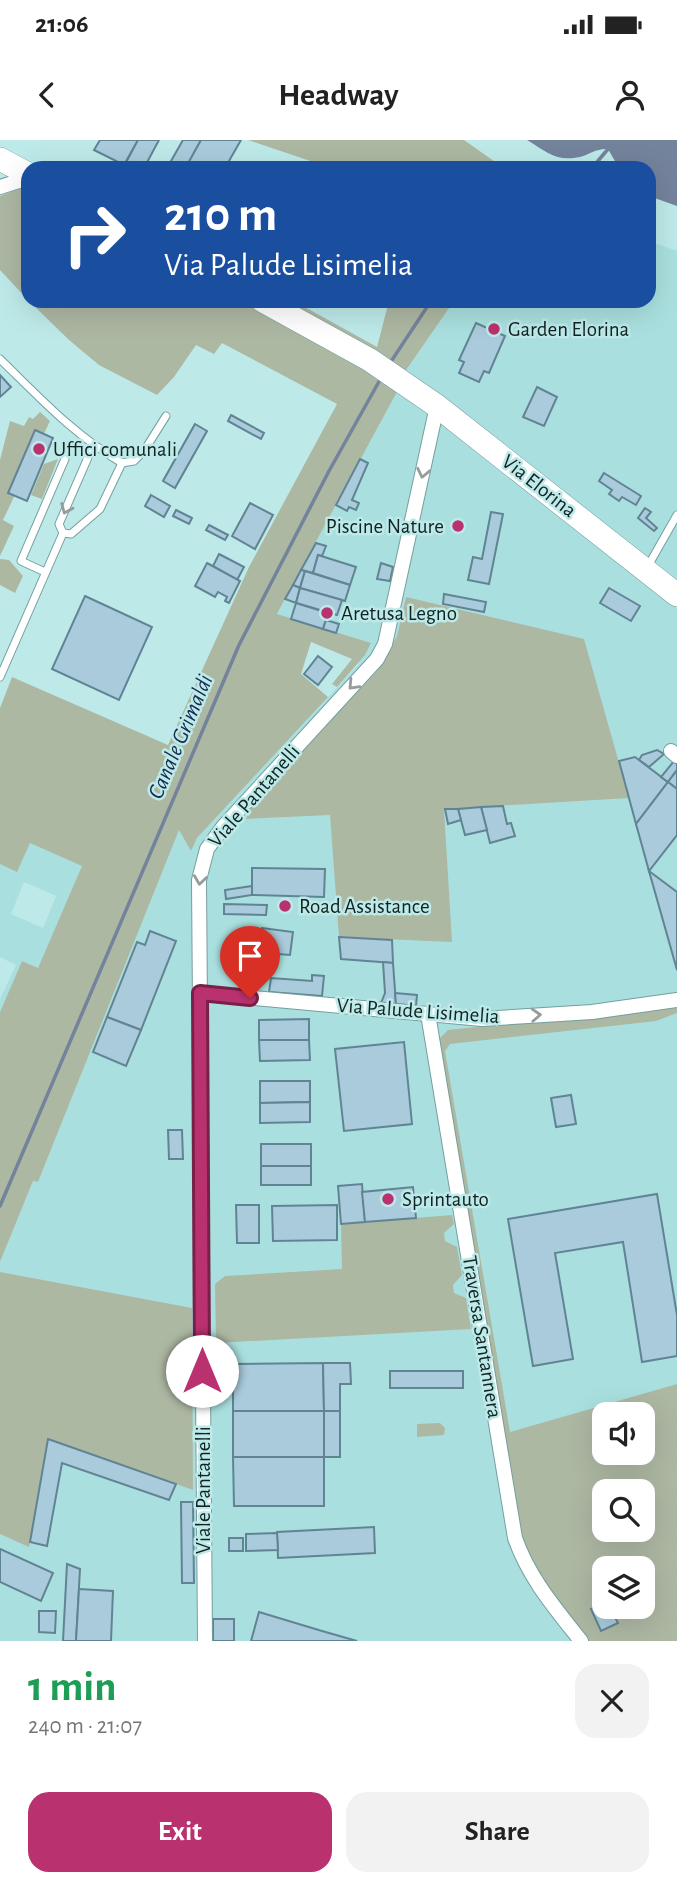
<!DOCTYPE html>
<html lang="en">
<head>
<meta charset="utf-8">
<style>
	:root { --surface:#fff; --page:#f2f2f2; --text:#222; --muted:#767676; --accent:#ba316f }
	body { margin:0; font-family:"Alegreya Sans",sans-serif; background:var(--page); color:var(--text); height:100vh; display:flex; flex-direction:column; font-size:26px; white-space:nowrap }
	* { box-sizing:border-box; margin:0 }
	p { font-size:23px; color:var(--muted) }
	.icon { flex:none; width:38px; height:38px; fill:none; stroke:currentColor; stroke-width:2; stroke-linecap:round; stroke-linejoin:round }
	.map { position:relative; height:1501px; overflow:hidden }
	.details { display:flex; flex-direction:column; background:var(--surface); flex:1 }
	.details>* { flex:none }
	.top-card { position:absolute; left:21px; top:21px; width:635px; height:147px; border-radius:21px; box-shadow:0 7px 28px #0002; background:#1a4fa0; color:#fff; overflow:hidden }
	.fabs { position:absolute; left:592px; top:1262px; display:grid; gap:14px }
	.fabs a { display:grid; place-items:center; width:63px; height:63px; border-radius:14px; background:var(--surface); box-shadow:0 7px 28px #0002; font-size:35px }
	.pin { position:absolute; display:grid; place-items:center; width:60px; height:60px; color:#fff; margin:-72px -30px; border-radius:50% 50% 50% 0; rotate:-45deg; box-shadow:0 0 7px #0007 }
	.pin .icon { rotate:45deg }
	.me { position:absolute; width:77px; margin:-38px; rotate:0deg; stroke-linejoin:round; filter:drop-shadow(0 0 5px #0008) }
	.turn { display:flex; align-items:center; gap:24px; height:147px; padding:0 28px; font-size:32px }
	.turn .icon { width:91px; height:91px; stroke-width:2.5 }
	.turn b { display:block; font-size:49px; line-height:60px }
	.round { display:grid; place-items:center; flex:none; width:74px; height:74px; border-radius:21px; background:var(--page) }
	.summary { display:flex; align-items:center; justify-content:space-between; height:119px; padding:0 28px }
	h1 { font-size:42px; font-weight:700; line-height:52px; color:#1e9e55 }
	.cta { display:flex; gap:14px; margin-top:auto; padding:14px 28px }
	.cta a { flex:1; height:80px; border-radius:21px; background:var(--accent); color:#fff; font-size:28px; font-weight:700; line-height:80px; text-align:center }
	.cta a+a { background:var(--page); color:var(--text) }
	.status { display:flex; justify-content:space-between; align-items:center; height:49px; padding:0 35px; background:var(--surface); direction:ltr }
	.status svg { height:19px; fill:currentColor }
	header { display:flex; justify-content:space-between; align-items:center; height:91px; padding:0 28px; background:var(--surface); font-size:32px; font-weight:700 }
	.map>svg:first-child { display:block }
	.built { fill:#a9e0df; fill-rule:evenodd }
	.green { fill:#adb8a3; fill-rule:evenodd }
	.water { fill:#74839c }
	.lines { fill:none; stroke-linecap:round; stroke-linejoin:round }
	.stream { stroke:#74839c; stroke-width:3.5 }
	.building { fill:#a9cbdb; stroke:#618494; stroke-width:2 }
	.lane-casing { stroke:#749f9e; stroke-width:9 }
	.street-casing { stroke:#749f9e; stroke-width:16 }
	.primary-casing { stroke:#749f9e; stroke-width:24 }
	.lane { stroke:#fff; stroke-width:7 }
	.street { stroke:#fff; stroke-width:14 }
	.primary { stroke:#fff; stroke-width:23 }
	.oneway { stroke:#949c9c }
	.route-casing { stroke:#792048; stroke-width:18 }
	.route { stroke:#ba316f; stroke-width:12 }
	.poi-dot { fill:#ba316f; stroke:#bdeae9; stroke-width:2.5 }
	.labels { text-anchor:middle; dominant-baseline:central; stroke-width:5; stroke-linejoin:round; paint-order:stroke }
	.poi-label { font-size:21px; fill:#112322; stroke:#bdeae9; text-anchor:start }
	.street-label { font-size:21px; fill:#112322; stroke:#bdeae9 }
	.water-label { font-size:23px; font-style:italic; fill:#162c51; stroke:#bdeae9 }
</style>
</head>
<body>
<div class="status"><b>21:06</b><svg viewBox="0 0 49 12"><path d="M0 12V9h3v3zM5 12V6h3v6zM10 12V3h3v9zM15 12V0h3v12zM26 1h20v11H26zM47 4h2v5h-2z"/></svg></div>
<header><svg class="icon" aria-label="back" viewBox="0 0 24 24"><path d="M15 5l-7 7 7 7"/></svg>Headway<svg class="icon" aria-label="person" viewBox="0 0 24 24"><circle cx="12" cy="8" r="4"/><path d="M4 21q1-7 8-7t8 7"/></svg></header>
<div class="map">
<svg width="677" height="1501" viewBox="0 0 677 1501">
	<rect width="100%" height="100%" fill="#bdeae9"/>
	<g class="built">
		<path d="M649 101 677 111V1244L510 1293 598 1501H0V1122L33 1041 38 1042 179 689 191 710 197 698 357 526 370 503 277 475 398 249 404 233 454 161H649Z"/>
		<path d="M30 702 83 726 38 828 22 822 0 872V859L16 825 0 817V724L17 731ZM24 742 56 756 43 788 11 774Z"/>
	</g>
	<g class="green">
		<path d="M248 0H464L498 24 500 28H331Z"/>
		<path d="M28 45V160L0 130V56Z"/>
		<path d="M29 161H246L365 228 282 161H294L377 207 389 161H454L404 233 399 248 277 474 371 503 365 515 337 547 332 544 352 519 311 502 301 534 328 557 197 698 191 711 179 690 38 1042 33 1041 0 1122V872L22 821 38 828 82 726 30 703 17 732 0 724V568L12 537 168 605 249 427 337 264 222 203 214 214 196 205 174 237 157 255 99 225 69 200Z"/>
		<path d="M40 272 50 281 3 380 14 386 0 416V320L10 281 24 286 29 277 33 279Z"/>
		<path d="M58 319 42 359 31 355 44 324Z"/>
		<path d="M0 419 9 420 23 436 15 453 0 445Z"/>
		<path d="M406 457 584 499 629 658 444 669 452 802 339 797 330 675 246 679 251 666 378 530 397 496Z"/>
		<path d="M677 865V873L656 881 450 904 445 911 510 1292 677 1244V1501H588L557 1462 532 1425 520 1395 438 900 448 890ZM604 1274H642V1312H604ZM604 1351H642V1390H604ZM604 1428H642V1466H604Z"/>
		<path d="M452 1075 454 1084 444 1093 445 1101 457 1107 462 1135 453 1145 454 1153 466 1158 471 1189 216 1203 215 1144 225 1136 342 1129 341 1084Z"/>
		<path d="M0 1132 192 1168 193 1350 49 1299 29 1407 0 1394Z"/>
		<path d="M440 1283 445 1288 444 1295 417 1297V1284Z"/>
	</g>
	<path class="water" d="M527 0H677V66L649 56V28H619L608 9C597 8 590 14 580 17 555 22 547 12 527 0Z"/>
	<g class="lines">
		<g class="stream">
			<path d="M592 28 608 9"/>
			<path d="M390 223 431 161"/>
			<path d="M0 1066 239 505 329 331 381 238"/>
		</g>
	</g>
	<g class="building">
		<path d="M100 0H138L124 25 94 10Z"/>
		<path d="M138 0H159L144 28H123Z"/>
		<path d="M183 0H201L186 28H167Z"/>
		<path d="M201 0H241L225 28 186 27Z"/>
		<path d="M476 183 505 196 489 233 484 231 479 242 459 233 464 222 459 220Z"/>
		<path d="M0 235 11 247 0 257Z"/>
		<path d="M537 247 557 257 544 286 523 277Z"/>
		<path d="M231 275 264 293 261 299 228 281Z"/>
		<path d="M195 284 207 291 175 348 163 341Z"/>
		<path d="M35 290 53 298 27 361 8 353Z"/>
		<path d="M360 319 368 323 352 360 359 363 356 370 349 367 347 371 336 365Z"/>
		<path d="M604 333 641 356 636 365 622 357 619 361 609 354 612 350 599 341Z"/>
		<path d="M151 355 170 366 164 377 145 366Z"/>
		<path d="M250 363 273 375 255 409 232 396Z"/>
		<path d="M645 368 651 372 646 378 657 388 654 391 638 378Z"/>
		<path d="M176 370 192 378 189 384 173 376Z"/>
		<path d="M491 372 503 374 489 444 468 440 473 417 482 419Z"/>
		<path d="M209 385 228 395 225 400 206 390Z"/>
		<path d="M316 403 326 406 322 416 318 415 313 433 301 430Z"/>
		<path d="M219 414 244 427 237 440 213 426Z"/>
		<path d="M318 415 356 427 350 445 313 433Z"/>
		<path d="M207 423 240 441 229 463 225 461 227 457 218 452 215 457 195 446Z"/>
		<path d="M381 423 393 427 390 441 377 439Z"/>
		<path d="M301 430 305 431 300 448 293 445Z"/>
		<path d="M305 431 350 445 345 461 300 448Z"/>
		<path d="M293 445 300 448 296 463 285 459Z"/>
		<path d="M300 448 342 460 337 475 296 463Z"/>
		<path d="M609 448 640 466 631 481 600 463Z"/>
		<path d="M444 454 486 462 484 472 443 464Z"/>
		<path d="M85 456 152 487 119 560 52 529Z"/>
		<path d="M296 463 328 473 323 489 291 479Z"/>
		<path d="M326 480 339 484 336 493 323 489Z"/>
		<path d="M318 516 332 527 318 545 304 534Z"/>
		<path d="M657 610 664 614 649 627 639 620 642 615Z"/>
		<path d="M635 617 668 642 636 684 619 621Z"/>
		<path d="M674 621 677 624V630L668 642 661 637Z"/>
		<path d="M677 630V649L668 642Z"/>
		<path d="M668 642 677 649V695L649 731 636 684Z"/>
		<path d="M503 666 507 684 511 683 515 696 490 703 481 667Z"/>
		<path d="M481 667 487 690 465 695 458 669Z"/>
		<path d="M445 669H458L461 680 448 684Z"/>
		<path d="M252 728 325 729 324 757 252 755Z"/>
		<path d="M649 731 677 752V830Z"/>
		<path d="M252 746V755L226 759 225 750Z"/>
		<path d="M224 764 267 765 266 775 224 774Z"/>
		<path d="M262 788 293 792 290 815 278 814 277 821 258 818Z"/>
		<path d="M150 791 176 801 141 890 107 877 137 802 145 805Z"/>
		<path d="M339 797 392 800 393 823 341 819Z"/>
		<path d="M383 822 393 823 396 864 381 863 385 853Z"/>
		<path d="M312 835 324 836 322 856 269 852 271 838 312 841Z"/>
		<path d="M395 853 417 855 416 866 396 864Z"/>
		<path d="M107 877 141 890 126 926 93 912Z"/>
		<path d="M309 879V900H259V880Z"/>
		<path d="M259 900H309L310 920 260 921Z"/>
		<path d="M404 902 412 984 344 991 335 909Z"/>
		<path d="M260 941H310V962L260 963Z"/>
		<path d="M571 955 576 984 556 987 551 958Z"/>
		<path d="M310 962V982L260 983V963Z"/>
		<path d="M168 990H182L183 1019H169Z"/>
		<rect x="261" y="1004" width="50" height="22"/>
		<rect x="261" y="1026" width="50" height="19"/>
		<path d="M362 1044 365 1082 341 1084 338 1046Z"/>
		<path d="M413 1047 416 1078 365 1082 362 1052Z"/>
		<path d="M657 1054 677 1175V1216L642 1222 623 1102 555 1113 573 1219 533 1226 508 1079Z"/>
		<path d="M236 1065H259V1103H237Z"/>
		<path d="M337 1065V1100L273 1101 272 1066Z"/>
		<path d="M323 1223 324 1271H233V1224Z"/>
		<path d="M323 1223H350L351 1244H340V1271H324Z"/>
		<rect x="390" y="1231" width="73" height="17"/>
		<rect x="233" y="1271" width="91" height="46"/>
		<rect x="324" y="1271" width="16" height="46"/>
		<path d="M48 1299 176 1344 169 1360 62 1323 47 1406 30 1402Z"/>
		<path d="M233 1317H324V1366H234Z"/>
		<path d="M181 1362H193L194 1443H182Z"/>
		<path d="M374 1387 375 1413 278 1418 277 1392Z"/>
		<path d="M277 1393 278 1410 246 1411V1394Z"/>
		<rect x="229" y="1398" width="14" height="13"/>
		<path d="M0 1409 53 1433 41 1461 0 1442Z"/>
		<path d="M67 1424 80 1429 76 1501H63Z"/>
		<path d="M79 1449 113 1451 111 1501H76Z"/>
		<path d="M601 1464 606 1475 612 1472 618 1483 601 1491 591 1469Z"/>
		<path d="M39 1471H56L55 1493 39 1492Z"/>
		<path d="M259 1472 322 1491 357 1501H251Z"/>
		<rect x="213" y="1479" width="21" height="22"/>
	</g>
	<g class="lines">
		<defs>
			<g id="lane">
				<path d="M0 219C39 257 75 296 122 323L134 321 144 311 166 276"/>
				<path d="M93 306 59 384 63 393 71 394 100 369 122 323"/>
				<path d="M648 426 677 375"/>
				<path d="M45 432 21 421 65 319"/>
				<path d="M0 537 63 393"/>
			</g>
			<g id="street">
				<path d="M0 47 28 38"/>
				<path d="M671 611 677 616"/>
				<path d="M200 853 482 879 592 872 677 860"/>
				<path d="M428 874 515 1398C529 1438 555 1468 581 1501"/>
				<path d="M205 1501 199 740 207 709 223 687 377 519 385 504 437 266"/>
			</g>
			<g id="primary">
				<path d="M0 19 28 34"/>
				<path d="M263 161 370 220 437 266 677 455"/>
			</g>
		</defs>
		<use href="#lane" class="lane-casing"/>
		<use href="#street" class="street-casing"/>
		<use href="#primary" class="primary-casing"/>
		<use href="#lane" class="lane"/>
		<use href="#street" class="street"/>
		<use href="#primary" class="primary"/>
	</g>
	<defs><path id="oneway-chevron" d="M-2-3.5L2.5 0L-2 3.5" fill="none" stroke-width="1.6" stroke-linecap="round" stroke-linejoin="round" transform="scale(1.75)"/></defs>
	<g class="oneway">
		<use href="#oneway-chevron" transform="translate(423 333) rotate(102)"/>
		<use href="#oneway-chevron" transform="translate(66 369) rotate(113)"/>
		<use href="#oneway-chevron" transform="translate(353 545) rotate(133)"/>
		<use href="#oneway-chevron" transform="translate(200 740) rotate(98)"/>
		<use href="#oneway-chevron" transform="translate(536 875) rotate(-3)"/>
	</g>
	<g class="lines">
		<defs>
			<path id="route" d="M202 1231 200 853 250 858"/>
		</defs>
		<use href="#route" class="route-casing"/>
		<use href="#route" class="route"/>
	</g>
	<g class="poi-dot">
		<circle cx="494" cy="189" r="7"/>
		<circle cx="39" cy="309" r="7"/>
		<circle cx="458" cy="386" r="7"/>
		<circle cx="327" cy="473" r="7"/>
		<circle cx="285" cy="766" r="7"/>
		<circle cx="388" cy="1059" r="7"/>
	</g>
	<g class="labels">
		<g class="poi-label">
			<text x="508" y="189">Garden Elorina</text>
			<text x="53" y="309">Uffici comunali</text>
			<text x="444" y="386" text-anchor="end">Piscine Nature</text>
			<text x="341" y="473">Aretusa Legno</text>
			<text x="299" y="766">Road Assistance</text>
			<text x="402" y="1059">Sprintauto</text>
		</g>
		<g class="street-label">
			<text transform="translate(539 346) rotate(38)">Via Elorina</text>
			<text transform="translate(254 656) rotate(-49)">Viale Pantanelli</text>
			<text transform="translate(418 871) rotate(4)">Via Palude Lisimelia</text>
			<text transform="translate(482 1197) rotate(81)">Traversa Santannera</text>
			<text transform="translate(203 1350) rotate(-90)">Viale Pantanelli</text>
		</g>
		<g class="water-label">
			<text transform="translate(181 597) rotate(-67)">Canale Grimaldi</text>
		</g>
	</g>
</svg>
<div class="fabs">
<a><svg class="icon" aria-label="sound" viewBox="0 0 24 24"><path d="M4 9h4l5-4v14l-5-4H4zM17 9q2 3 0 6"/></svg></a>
<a><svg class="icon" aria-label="search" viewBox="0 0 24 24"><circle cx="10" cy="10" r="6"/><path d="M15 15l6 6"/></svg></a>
<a><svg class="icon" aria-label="layers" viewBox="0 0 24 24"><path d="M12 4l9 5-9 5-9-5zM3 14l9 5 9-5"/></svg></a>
</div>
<div class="pin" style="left:250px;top:858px;background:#d93025"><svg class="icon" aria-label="arrive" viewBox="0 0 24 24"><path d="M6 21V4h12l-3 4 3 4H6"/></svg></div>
<svg class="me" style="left:202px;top:1231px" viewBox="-20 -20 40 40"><circle r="19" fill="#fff"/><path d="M0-13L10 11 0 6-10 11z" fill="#ba316f"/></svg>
<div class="top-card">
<div class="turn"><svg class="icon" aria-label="right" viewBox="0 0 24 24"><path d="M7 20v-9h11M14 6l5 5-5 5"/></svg><div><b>210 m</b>Via Palude Lisimelia</div></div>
</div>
</div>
<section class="details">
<div class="summary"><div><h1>1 min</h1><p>240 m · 21:07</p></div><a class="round"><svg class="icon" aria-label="close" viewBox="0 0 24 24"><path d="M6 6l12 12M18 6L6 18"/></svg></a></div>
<div class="cta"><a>Exit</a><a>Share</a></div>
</section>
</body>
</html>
